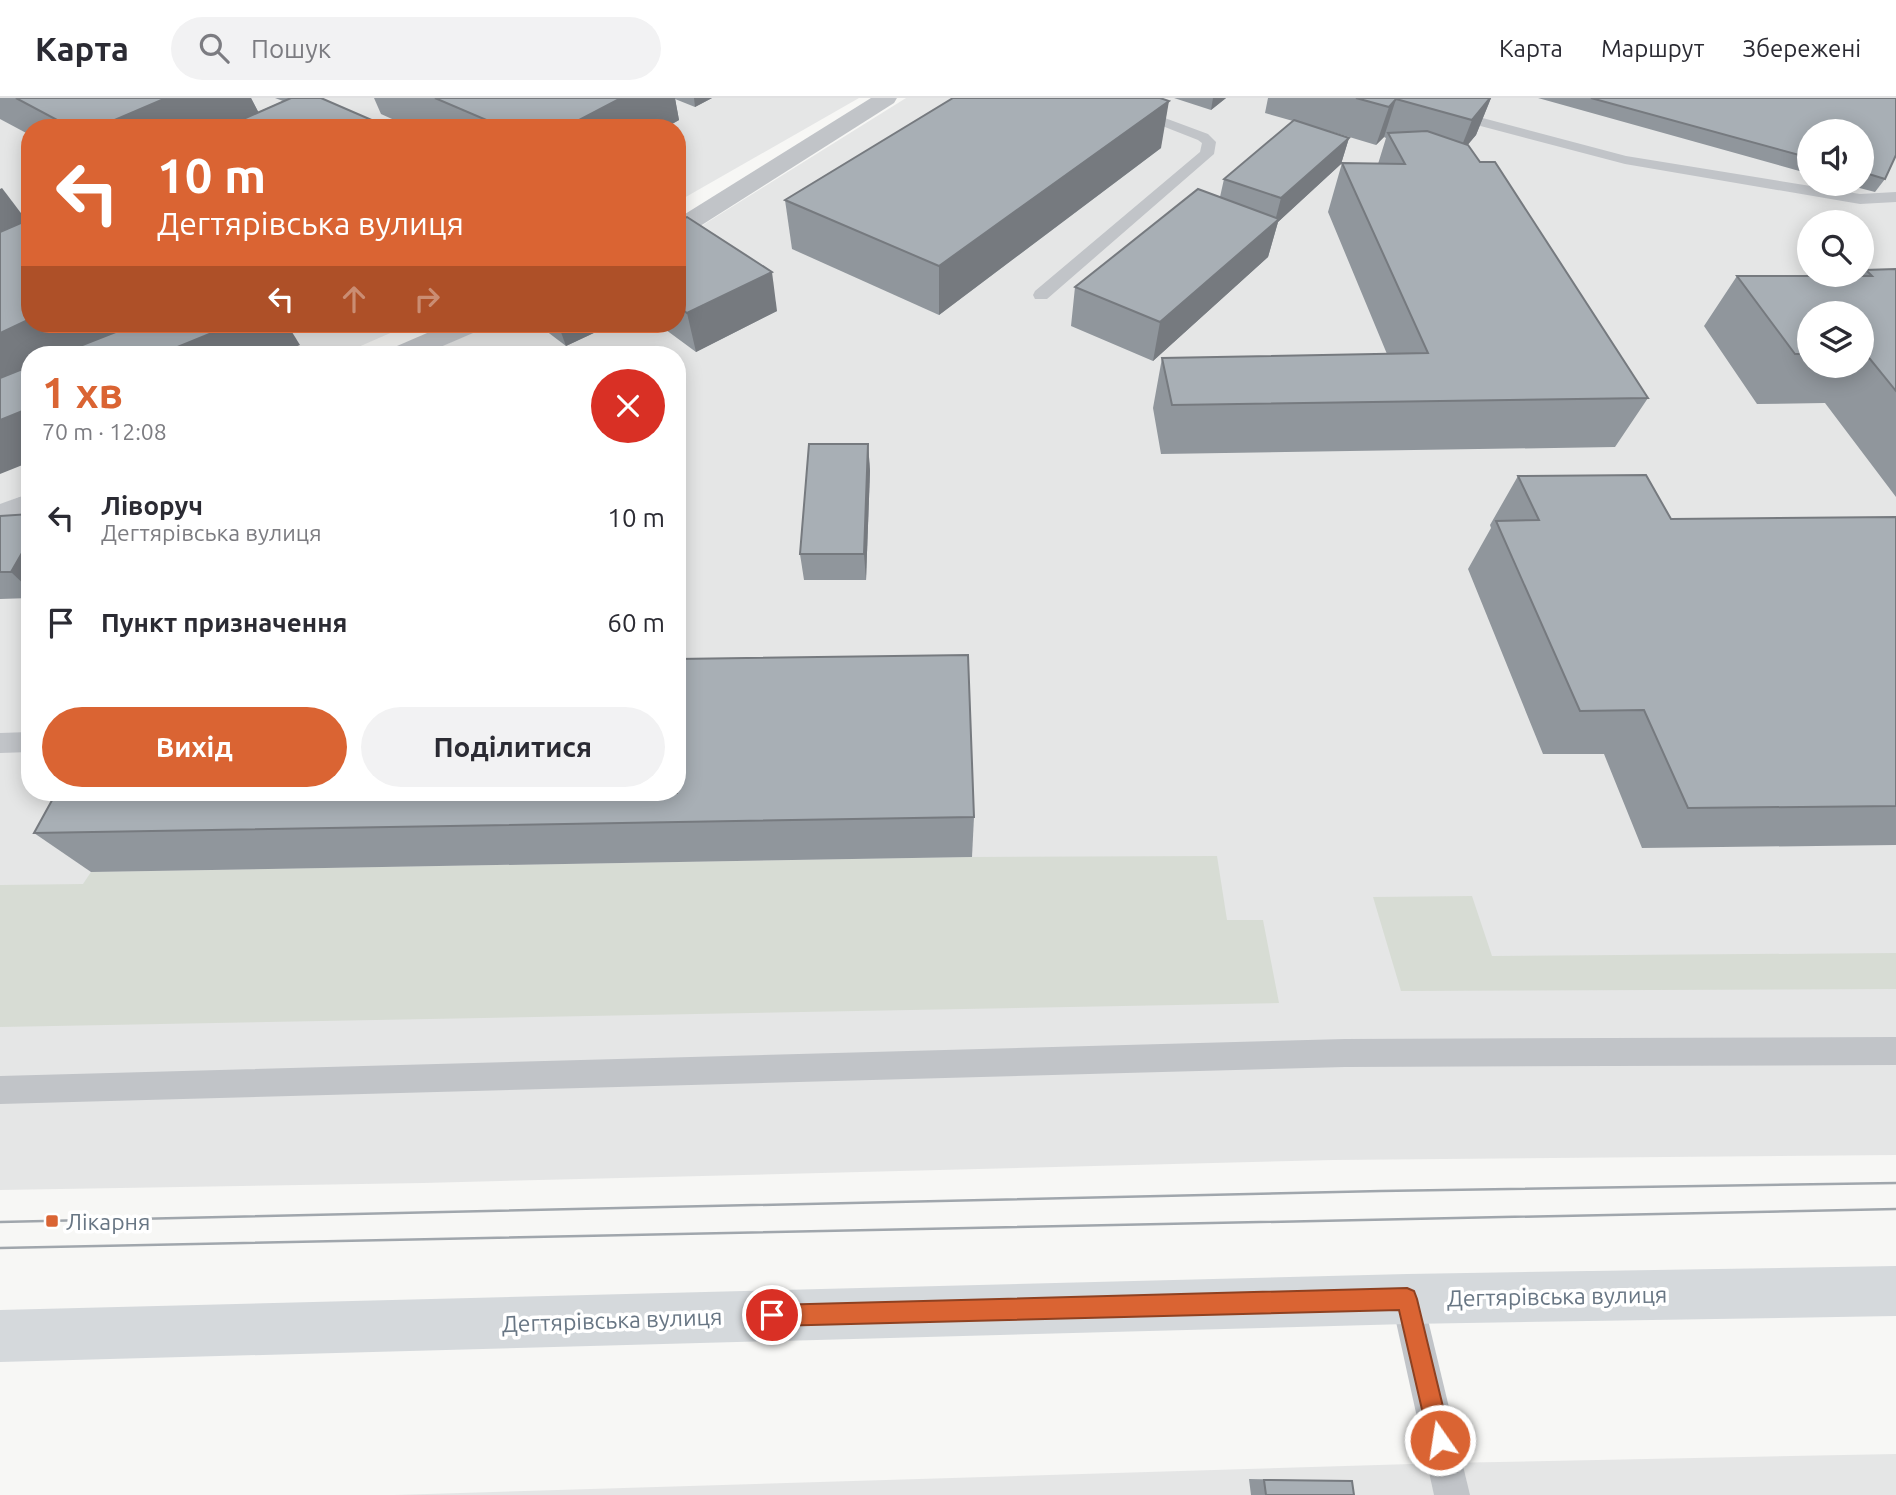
<!DOCTYPE html>
<html lang="uk">
<head>
<meta charset="utf-8">
<style>
	:root { --surface:#fff; --page:#f2f2f3; --text:#2b2b33; --muted:#7c7c81; --line:#e1e1e2; --accent:#da6433 }
	body { margin:0; font-family:Ubuntu,sans-serif; background:var(--page); color:var(--text); height:100vh; display:flex; flex-direction:column; font-size:26px; white-space:nowrap }
	* { box-sizing:border-box; margin:0 }
	p { font-size:23px; color:var(--muted) }
	.icon { flex:none; width:38px; height:38px; fill:none; stroke:currentColor; stroke-width:2; stroke-linecap:round; stroke-linejoin:round }
	.map { position:relative; flex:1; overflow:hidden }
	.panel { position:absolute; left:21px; top:248px; width:665px; height:455px; display:flex; flex-direction:column; background:var(--surface); border-radius:28px; box-shadow:0 4px 18px #0003 }
	.panel>* { flex:none }
	.hud { position:absolute; left:21px; top:21px; width:665px; height:214px; border-radius:28px; box-shadow:0 4px 18px #0003; background:#da6433; color:#fff; overflow:hidden }
	.controls { position:absolute; left:1797px; top:21px; display:grid; gap:14px }
	.controls a { display:grid; place-items:center; width:77px; height:77px; border-radius:50%; background:var(--surface); box-shadow:0 4px 18px #0003; font-size:35px }
	.pin { position:absolute; display:grid; place-items:center; width:60px; height:60px; color:#fff; margin:-30px; border:4px solid #fff; border-radius:50%; box-shadow:0 2px 7px #0007 }
	.me { position:absolute; width:77px; margin:-38px; rotate:347deg; stroke-linejoin:round; filter:drop-shadow(0 0 5px #0008) }
	.turn { display:flex; align-items:center; gap:24px; height:147px; padding:0 21px; font-size:32px }
	.turn .icon { width:91px; height:91px; stroke-width:2.5 }
	.turn b { display:block; font-size:49px; line-height:60px }
	.lanes { display:flex; align-items:center; height:66px; padding:0 21px; background:#0003; justify-content:center; gap:35px; direction:ltr }
	.lanes .off { opacity:.35 }
	.round { display:grid; place-items:center; flex:none; width:74px; height:74px; border-radius:37px; background:var(--page) }
	.headline { display:flex; align-items:center; justify-content:space-between; height:119px; padding:0 21px }
	h1 { font-size:42px; font-weight:700; line-height:52px; color:var(--accent) }
	.action { display:flex; gap:14px; margin-top:auto; padding:14px 21px }
	.action a { flex:1; height:80px; border-radius:42px; background:var(--accent); color:#fff; font-size:28px; font-weight:700; line-height:80px; text-align:center }
	.action a+a { background:var(--page); color:var(--text) }
	ul { padding:0; list-style:none }
	li { display:flex; align-items:center; gap:21px; height:105px; padding:0 21px }
	li div { flex:1 }
	li b { display:block; font-size:26px }
	li em { font-style:normal }
	header { display:flex; align-items:center; gap:42px; box-sizing:border-box; height:98px; padding:0 35px; background:var(--surface); border-bottom:2px solid var(--line) }
	header strong { font-size:33px }
	nav { display:flex; gap:38px; margin-inline-start:auto; font-size:24px }
	.search { width:490px; height:63px; background:var(--page); display:flex; align-items:center; gap:18px; box-sizing:border-box; padding:0 24px; border-radius:38px; color:var(--muted); font-size:26px }
	.map>svg:first-child { display:block }
	.built { fill:#e5e6e6; fill-rule:evenodd }
	.green { fill:#d7dcd4 }
	.lines { fill:none; stroke-linecap:round; stroke-linejoin:round }
	.service { fill:#c1c4c8; fill-rule:evenodd }
	.minor { fill:#c1c4c8; fill-rule:evenodd }
	.secondary { fill:#d5d9dc; fill-rule:evenodd }
	.tram { stroke:#a0a6ac; stroke-width:2.5 }
	.wall { fill:#90969c; fill-rule:evenodd }
	.shaded-wall { fill:#767a7f }
	.building { fill:#a8afb5; stroke:#767a7f; stroke-width:2 }
	.route { fill:#da6433; stroke:#8e4121; stroke-width:2 }
	.poi-dot { fill:#da6433; stroke:#fff; stroke-width:2.5 }
	.labels { text-anchor:middle; dominant-baseline:central; stroke-width:7; stroke-linejoin:round; paint-order:stroke }
	.near-poi-label { font-size:23px; fill:#687684; stroke:#fff; text-anchor:start }
	.near-street-label { font-size:23px; fill:#687684; stroke:#fff }
</style>
</head>
<body>
<header>
<strong>Карта</strong>
<div class="search"><svg class="icon" aria-label="search" viewBox="0 0 24 24"><circle cx="10" cy="10" r="6"/><path d="M15 15l6 6"/></svg>Пошук</div>
<nav><a>Карта</a><a>Маршрут</a><a>Збережені</a></nav>
</header>
<div class="map">
<svg width="1896" height="1397" viewBox="0 0 1896 1397">
	<rect width="100%" height="100%" fill="#f7f7f5"/>
	<g class="built">
		<path d="M0 0H859L677 104V30H30V226H411L340 257H30V394L0 407Z"/>
		<path d="M906 0H1896V1057L1333 1062 423 1085 0 1092V448L30 434V695H677V257H422L492 226H677L682 140ZM1810 33H1862V86H1810ZM1810 124H1862V177H1810ZM1810 215H1862V268H1810Z"/>
		<path d="M1896 1356V1397H394L1445 1365Z"/>
	</g>
	<g class="green">
		<path d="M1217 758 1227 822H1263L1279 905 0 929V787L83 786 91 774 972 759Z"/>
		<path d="M1472 798 1492 858 1896 855V891L1401 893 1373 799Z"/>
	</g>
	<g class="lines">
		<g class="service">
			<path d="M1091 0H1111L1208 36 1216 44 1214 56 1047 201H1035L1033 197 1035 193 1200 54 1202 45 1198 42Z"/>
			<path d="M1384 0H1407L1626 58 1860 96 1896 94V104L1860 106 1625 66 1386 3Z"/>
			<path d="M30 634V654L0 655V635Z"/>
			<path d="M1896 939V967L1345 969 0 1006V978L1345 941Z"/>
			<path d="M1407 1185 1418 1190 1423 1201 1470 1397H1434L1391 1201 1396 1190Z"/>
		</g>
		<g class="minor">
			<path d="M871 0H897L894 5 686 137 677 139V121Z"/>
			<path d="M448 226H483L480 232 422 257H386L390 251Z"/>
			<path d="M30 395V419L0 430V406Z"/>
		</g>
		<path class="secondary" d="M1896 1168V1218L1407 1226 0 1264V1212L1407 1176Z"/>
		<g class="tram">
			<path d="M0 1124 1381 1093 1896 1085"/>
			<path d="M0 1150 1896 1111"/>
		</g>
	</g>
	<g class="wall">
		<path d="M0 0H251L258 14 283 3 275 0H321L390 30H30V37L0 21Z"/>
		<path d="M374 0H712L695 9 675 1 679 22 665 30H412L381 16Z"/>
		<path d="M1174 0H1226L1211 12Z"/>
		<path d="M1268 0H1491L1476 37 1467 47 1648 300 1615 349 1161 356 1153 310 1162 260 1387 256 1328 114 1342 65 1378 66 1386 40 1384 39 1376 47 1326 32 1349 40 1341 66 1278 124 1268 159 1153 263 1071 228 1075 189 1220 99 1224 81 1293 23 1265 15Z"/>
		<path d="M1538 0H1896L1885 81 1875 94 1844 86H1862V33H1810V76Z"/>
		<path d="M1161 50 939 217 792 151 785 102Z"/>
		<path d="M677 123 777 213 696 254 658 226H677Z"/>
		<path d="M1896 171V399L1825 305 1757 306 1704 228 1737 178H1861L1866 172ZM1810 215H1862V268H1810Z"/>
		<path d="M537 226H613L566 248Z"/>
		<path d="M868 346 870 373 866 482H804L800 456Z"/>
		<path d="M1518 378 1671 421 1896 419V747L1642 750 1604 656H1543L1468 471 1491 430 1490 427Z"/>
		<path d="M0 418 30 441V500L0 501Z"/>
		<path d="M974 719 972 759 91 774 34 735Z"/>
		<path d="M1249 1381 1352 1383 1354 1397H1251Z"/>
	</g>
	<g class="shaded-wall">
		<path d="M166 0H251L260 17 233 30H96Z"/>
		<path d="M621 0H675L679 22 665 30H564Z"/>
		<path d="M694 0H712L695 9Z"/>
		<path d="M1213 0H1226L1211 12Z"/>
		<path d="M1491 0 1476 37 1457 60 1472 22Z"/>
		<path d="M1396 1 1384 39 1376 47 1389 9Z"/>
		<path d="M1169 3 1161 50 939 217V168Z"/>
		<path d="M1349 40 1341 66 1278 124 1268 159 1153 263 1160 224 1275 123 1281 100Z"/>
		<path d="M2 90 30 127 0 142V91Z"/>
		<path d="M772 174 777 213 696 254 687 215Z"/>
		<path d="M30 221V226H157L95 257H30V291L0 287V235Z"/>
		<path d="M234 226H287L300 247 276 257H158Z"/>
		<path d="M558 226H613L566 248Z"/>
		<path d="M30 310V364L0 376V322Z"/>
		<path d="M868 346 870 373 866 482 864 456Z"/>
		<path d="M30 441V492L11 474Z"/>
	</g>
	<g class="building">
		<path d="M16 0H166L96 30H72Z"/>
		<path d="M291 0H321L390 30H223Z"/>
		<path d="M435 0H621L564 30H505Z"/>
		<path d="M953 0H1160L1169 3 939 168 785 102Z"/>
		<path d="M1356 0H1490L1472 22 1396 1 1389 9Z"/>
		<path d="M1591 0H1896V57L1885 81 1862 74V33H1810V60Z"/>
		<path d="M1294 22 1349 40 1281 100 1224 81Z"/>
		<path d="M1427 33 1468 47 1480 64H1495L1648 300 1172 307 1162 260 1428 255 1342 65 1405 66 1388 35Z"/>
		<path d="M1198 91 1279 121 1160 224 1075 189Z"/>
		<path d="M687 119 772 174 687 215 677 208V123Z"/>
		<path d="M30 121V221L0 235V134Z"/>
		<path d="M1896 171V293L1866 256H1862V215H1810V256H1795L1737 178H1872L1866 172Z"/>
		<path d="M136 226H234L158 257H57Z"/>
		<path d="M30 268V310L0 322V280Z"/>
		<path d="M809 346H868L864 456H800Z"/>
		<path d="M1646 377 1671 421 1896 419V708L1688 710 1644 612 1580 613 1496 423 1539 422 1518 378Z"/>
		<path d="M30 416V441L11 474H0V418Z"/>
		<path d="M968 557 974 719 34 735 56 695H677V561Z"/>
		<path d="M1264 1382 1352 1383 1354 1397H1266Z"/>
	</g>
	<path class="route" d="M1407 1190 1414 1193 1417 1201 1451 1342 1448 1350 1440 1353 1432 1350 1429 1342 1399 1212 772 1228 765 1225 762 1217 765 1210 772 1207Z"/>
	<rect class="poi-dot" x="45" y="1116" width="14" height="14" rx="3.5"/>
	<g class="labels">
		<g class="near-poi-label">
			<text x="66" y="1123">Лікарня</text>
		</g>
		<g class="near-street-label">
			<text transform="translate(1557 1198) rotate(-1)">Дегтярівська вулиця</text>
			<text transform="translate(612 1222) rotate(-2)">Дегтярівська вулиця</text>
		</g>
	</g>
</svg>
<div class="controls">
<a><svg class="icon" aria-label="sound" viewBox="0 0 24 24"><path d="M4 9h4l5-4v14l-5-4H4zM17 9q2 3 0 6"/></svg></a>
<a><svg class="icon" aria-label="search" viewBox="0 0 24 24"><circle cx="10" cy="10" r="6"/><path d="M15 15l6 6"/></svg></a>
<a><svg class="icon" aria-label="layers" viewBox="0 0 24 24"><path d="M12 4l9 5-9 5-9-5zM3 14l9 5 9-5"/></svg></a>
</div>
<div class="pin" style="left:772px;top:1217px;background:#d93025"><svg class="icon" aria-label="arrive" viewBox="0 0 24 24"><path d="M6 21V4h12l-3 4 3 4H6"/></svg></div>
<svg class="me" style="left:1440px;top:1342px" viewBox="-20 -20 40 40"><circle r="17" fill="#da6433" stroke="#fff" stroke-width="3"/><path d="M0-11L8 9 0 5-8 9z" fill="#fff"/></svg>
<div class="hud">
<div class="turn"><svg class="icon" aria-label="left" viewBox="0 0 24 24"><path d="M17 20v-9H6M10 6l-5 5 5 5"/></svg><div><b>10 m</b>Дегтярівська вулиця</div></div>
<div class="lanes"><svg class="icon" aria-label="left" viewBox="0 0 24 24"><path d="M17 20v-9H6M10 6l-5 5 5 5"/></svg><svg class="icon off" aria-label="ahead" viewBox="0 0 24 24"><path d="M12 20V5M6 11l6-6 6 6"/></svg><svg class="icon off" aria-label="right" viewBox="0 0 24 24"><path d="M7 20v-9h11M14 6l5 5-5 5"/></svg></div>
</div>
<section class="panel">
<div class="headline"><div><h1>1 хв</h1><p>70 m · 12:08</p></div><a class="round" style="background:#d93025;color:#fff"><svg class="icon" aria-label="close" viewBox="0 0 24 24"><path d="M6 6l12 12M18 6L6 18"/></svg></a></div>
<ul>
<li><svg class="icon" aria-label="left" viewBox="0 0 24 24"><path d="M17 20v-9H6M10 6l-5 5 5 5"/></svg><div><b>Ліворуч</b><p>Дегтярівська вулиця</p></div><em>10 m</em></li>
<li><svg class="icon" aria-label="arrive" viewBox="0 0 24 24"><path d="M6 21V4h12l-3 4 3 4H6"/></svg><div><b>Пункт призначення</b></div><em>60 m</em></li>
</ul>
<div class="action"><a>Вихід</a><a>Поділитися</a></div>
</section>
</div>
</body>
</html>
